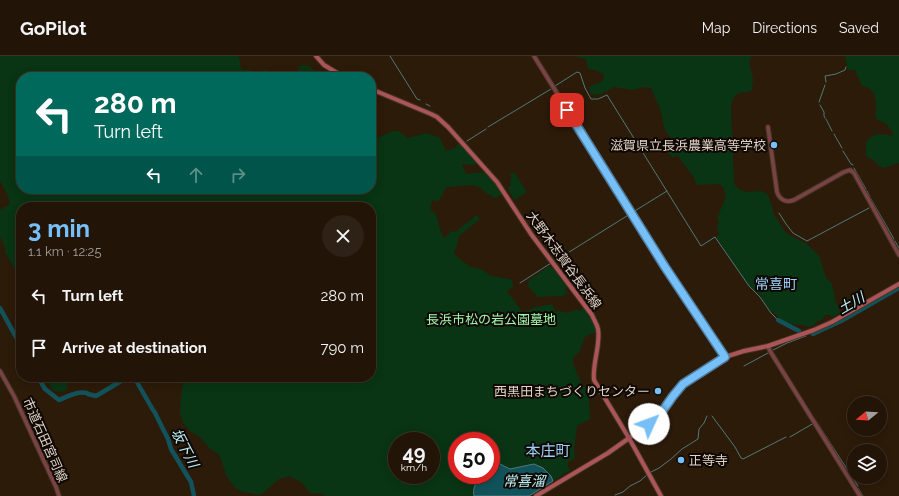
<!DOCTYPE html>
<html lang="en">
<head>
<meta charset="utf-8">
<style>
	:root { --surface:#221407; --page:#2e2115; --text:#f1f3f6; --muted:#a29e9b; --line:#3f3328; --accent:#77c0f7 }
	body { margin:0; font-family:Raleway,"Noto Sans JP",sans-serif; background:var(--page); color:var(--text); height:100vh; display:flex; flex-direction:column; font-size:15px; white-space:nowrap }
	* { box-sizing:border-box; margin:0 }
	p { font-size:13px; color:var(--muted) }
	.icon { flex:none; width:22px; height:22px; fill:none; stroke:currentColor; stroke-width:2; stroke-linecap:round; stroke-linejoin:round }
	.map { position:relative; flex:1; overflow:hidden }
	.side { position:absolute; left:16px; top:146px; width:360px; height:180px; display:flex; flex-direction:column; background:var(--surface); border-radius:16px; box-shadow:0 2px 10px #0003,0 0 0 1px var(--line) }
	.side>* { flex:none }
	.top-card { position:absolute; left:16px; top:16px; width:360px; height:122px; border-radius:16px; box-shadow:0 2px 10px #0003,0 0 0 1px var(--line); background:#00695c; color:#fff; overflow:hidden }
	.needle { width:26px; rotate:252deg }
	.buttons { position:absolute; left:847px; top:340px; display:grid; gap:8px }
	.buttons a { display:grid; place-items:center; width:40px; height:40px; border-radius:50%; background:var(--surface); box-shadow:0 2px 10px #0003,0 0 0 1px var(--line); font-size:20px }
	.speed { position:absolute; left:388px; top:376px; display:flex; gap:8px; font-size:20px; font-weight:700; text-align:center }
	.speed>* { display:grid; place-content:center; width:52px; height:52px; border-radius:50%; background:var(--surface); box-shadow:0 2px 10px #0003,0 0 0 1px var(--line); line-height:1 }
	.speed small { font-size:10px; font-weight:400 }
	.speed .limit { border:6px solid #d22; background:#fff; color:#111 }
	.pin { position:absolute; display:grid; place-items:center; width:34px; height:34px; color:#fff; margin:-17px; border-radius:8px; box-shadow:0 2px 6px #0006 }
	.me { position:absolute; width:44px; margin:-22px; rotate:47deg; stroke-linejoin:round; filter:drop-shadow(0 0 3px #0008) }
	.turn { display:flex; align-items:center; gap:14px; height:84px; padding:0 12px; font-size:18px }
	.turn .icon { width:52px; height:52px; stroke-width:2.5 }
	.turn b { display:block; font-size:28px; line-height:34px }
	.lanes { display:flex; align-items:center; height:38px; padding:0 12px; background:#0003; justify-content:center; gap:20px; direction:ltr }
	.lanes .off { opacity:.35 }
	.round { display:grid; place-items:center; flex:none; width:42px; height:42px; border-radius:21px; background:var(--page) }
	.overview { display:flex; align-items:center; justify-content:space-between; height:68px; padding:0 12px }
	h1 { font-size:24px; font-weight:700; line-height:30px; color:var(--accent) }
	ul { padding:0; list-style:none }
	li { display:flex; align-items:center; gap:12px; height:52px; padding:0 12px }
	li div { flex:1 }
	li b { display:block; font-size:15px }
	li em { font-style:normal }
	header { display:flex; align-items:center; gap:24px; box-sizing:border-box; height:56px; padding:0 20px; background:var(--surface); border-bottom:1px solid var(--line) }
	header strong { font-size:19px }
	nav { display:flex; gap:22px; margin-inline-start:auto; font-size:14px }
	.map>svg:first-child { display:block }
	.green { fill:#093514; fill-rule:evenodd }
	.water { fill:#12535b; stroke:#50797b }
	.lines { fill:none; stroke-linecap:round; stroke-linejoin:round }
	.stream { stroke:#50797b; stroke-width:1 }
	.river { stroke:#12535b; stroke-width:4.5 }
	.tertiary-casing { stroke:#463524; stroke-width:5.5 }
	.secondary-casing { stroke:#463524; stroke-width:6 }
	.tertiary { stroke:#794345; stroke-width:3.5 }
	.secondary { stroke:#ab5559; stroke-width:4 }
	.route-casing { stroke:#4d7da1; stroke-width:10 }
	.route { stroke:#77c0f7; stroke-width:7 }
	.poi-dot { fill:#77c0f7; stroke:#0f0803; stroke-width:1.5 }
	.labels { text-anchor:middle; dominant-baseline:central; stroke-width:4; stroke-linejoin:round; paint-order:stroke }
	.poi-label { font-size:13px; fill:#dfd2c7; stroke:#0f0803; text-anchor:end }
	.street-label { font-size:13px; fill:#dfd2c7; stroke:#0f0803 }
	.park-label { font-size:13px; fill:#9ef8ab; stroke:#0f0803 }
	.neighbourhood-label { font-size:14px; fill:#9acef8; stroke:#0f0803 }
	.water-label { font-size:14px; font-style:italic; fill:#bbeff7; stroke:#0f0803 }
	.quarter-label { font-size:15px; fill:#9acef8; stroke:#0f0803 }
</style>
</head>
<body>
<header>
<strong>GoPilot</strong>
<nav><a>Map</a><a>Directions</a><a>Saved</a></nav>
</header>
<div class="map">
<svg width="899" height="440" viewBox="0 0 899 440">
	<rect width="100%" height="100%" fill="#2d1b09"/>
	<g class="green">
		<path d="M0 0H239L241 13 250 14 254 18 258 17 266 13 268 18 281 15 289 19 297 16 300 10 303 9 309 10 314 14 322 15 328 20 330 21H21V133H371V67L374 68 376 72 375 76 378 82C391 76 396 69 407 82L427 77 440 82 446 95 457 91 456 89 460 88 478 107 475 109 462 108 466 118 483 116 489 121 503 138 495 142 486 137 481 132 472 129 448 131 446 132 438 146 433 144 431 147V155L435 156 441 176 444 182 446 181 450 176 457 175 464 169 477 159 480 163 459 180 457 190 454 196 457 201 469 210 483 214 491 220 510 223 512 224 513 231 507 235 523 257 535 251 552 248 556 256 559 255 568 257 577 253 579 255 582 253 583 250 593 266 597 276 588 279 585 281 583 285 580 295 574 301 573 307 576 315 582 329 588 333 589 337 587 339 589 342 590 363 577 370 574 395 575 402 568 406V410L570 414 553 425 551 420 534 408C529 409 513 414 509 413 501 411 500 405 491 411V385H457V419H482C478 425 472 432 474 440H325L320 437 314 438 310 437 302 427 295 423 289 420 279 423 263 437 259 439 241 435 235 432 227 421 220 401 217 397 210 393 200 381 191 376 183 367 180 357V350L183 327 182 321H371V151H21V185L17 188 21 195V225L4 194 6 193 0 181V154L10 148 7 138 0 125ZM397 385H431V419H397Z"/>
		<path d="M576 0H752L749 6 753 24 752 33 751 35C736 38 734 36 731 52L734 125 736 131 740 134 748 136 761 135 765 137 768 139 772 150 774 159 786 177 807 188 818 199 820 202 826 222 831 226 832 228 834 236 835 244 840 256 834 261 829 259H825C823 264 822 265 817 265L813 270 810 271 802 269 791 268 781 263 771 255 766 249 761 240 750 231 716 181 719 179 717 170 719 167 717 161 720 158 719 157 726 141 723 131 718 128 697 129 693 120 677 99 674 101H672L669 98 667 94 674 85 666 76 663 67 661 55 651 32 644 31 632 34 614 31 599 39 591 38C584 23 608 32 603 18L595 14 588 13 586 3 581 2Z"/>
		<path d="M845 0H899V107L884 112 879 110 873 104 867 101 866 99V86C871 81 876 76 883 79L886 78 890 80 892 79 893 77C891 75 889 71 887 69 884 66 879 66 876 62 875 59 876 55 876 52 877 42 873 31 862 30L855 14H848Z"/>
		<path d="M514 116 527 136 514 144 508 132 511 129 510 123 512 122 510 119Z"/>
		<path d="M549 210 553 212 567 231 565 233 568 237 562 240 538 241 527 229 529 227V224Z"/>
		<path d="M50 321H68L67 334C63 336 61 336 57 335 50 335 51 329 49 323Z"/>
	</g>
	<path class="water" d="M500 408 510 413 534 408 543 412 551 420 553 425 529 440H474C472 432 477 425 482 419H491V411L493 409Z"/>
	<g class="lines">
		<g class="stream">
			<path d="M390 0 417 43 420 44"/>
			<path d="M826 26 825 20 836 18 845 14 846 11"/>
			<path d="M555 30 577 16 580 17 585 32 591 43H598L607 39 701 190 715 181 749 230 760 241 771 257 778 264"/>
			<path d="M819 46 825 29"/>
			<path d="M426 48 430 50"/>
			<path d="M820 49 824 56V60L825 62"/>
			<path d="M826 63 832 75"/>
			<path d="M488 71 551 33"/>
			<path d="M834 78 842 92"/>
			<path d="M467 85 486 73"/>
			<path d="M843 95 851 108 853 109"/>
			<path d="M854 112 866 133"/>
			<path d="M867 135 870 141"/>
			<path d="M871 143 894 183"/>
			<path d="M633 156 667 135"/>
			<path d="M779 157 786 168 793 177 807 185 869 152"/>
			<path d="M895 185 899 192"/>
			<path d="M566 198 630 158"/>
			<path d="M554 205 565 199"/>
			<path d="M520 227 551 207"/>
			<path d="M773 294 787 287 806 280"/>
			<path d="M744 310 768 297"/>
			<path d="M712 360 735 391 741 402 743 403 786 381"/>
			<path d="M816 365 858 430"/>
			<path d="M790 381 814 367"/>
			<path d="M651 416 659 412 671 403 682 393 698 383 699 373 704 367 707 360"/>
			<path d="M858 432 863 440"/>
			<path d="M615 439 623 436 630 430 640 425 648 418"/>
		</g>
		<g class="river">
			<path d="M0 252 21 290"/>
			<path d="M778 264 799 275"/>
			<path d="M813 278 841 265 899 232"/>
			<path d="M38 321 45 333 59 344C69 340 77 335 87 337"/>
			<path d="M134 321 153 354"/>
			<path d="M88 338 96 340 128 321"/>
			<path d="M154 355 168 383 171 393 191 426 194 440"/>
		</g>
		<defs>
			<g id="tertiary">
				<path d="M534 0 665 211 725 301"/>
				<path d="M768 71 777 136C780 144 786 147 794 144L844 116 850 114 854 117 899 199"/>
				<path d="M768 290 770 295 860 440"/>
				<path d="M0 315 14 340 56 431 59 440"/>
			</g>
			<g id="secondary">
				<path d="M316 0 324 9 344 21"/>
				<path d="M371 33 431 58 437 61 448 71 497 126 531 178 592 259C594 264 597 268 598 273 601 288 592 308 594 324L629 382 661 440"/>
				<path d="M536 440 608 397 649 368 661 357 677 334 683 328 725 301 744 295 768 290 814 274 832 266 899 228"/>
			</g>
		</defs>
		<use href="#tertiary" class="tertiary-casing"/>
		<use href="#secondary" class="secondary-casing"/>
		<use href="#tertiary" class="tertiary"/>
		<use href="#secondary" class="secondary"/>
	</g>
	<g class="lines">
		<defs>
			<path id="route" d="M567 54 665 211 725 301 683 328 673 340 661 357 649 368"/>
		</defs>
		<use href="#route" class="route-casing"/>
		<use href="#route" class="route"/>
	</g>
	<g class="poi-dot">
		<circle cx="774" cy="89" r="4"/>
		<circle cx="658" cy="335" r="4"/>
		<circle cx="681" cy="404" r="4"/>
	</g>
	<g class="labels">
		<g class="poi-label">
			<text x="766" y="89">滋賀県立長浜農業高等学校</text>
			<text x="650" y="335">西黒田まちづくりセンター</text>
			<text x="689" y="404" text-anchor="start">正等寺</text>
		</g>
		<g class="street-label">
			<text transform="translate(564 204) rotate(54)">大野木志賀谷長浜線</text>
			<text transform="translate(45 384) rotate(66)">市道石田宮司線</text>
		</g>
		<g class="park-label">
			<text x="491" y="263">長浜市松の岩公園墓地</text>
		</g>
		<g class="neighbourhood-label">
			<text x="776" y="228">常喜町</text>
		</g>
		<g class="water-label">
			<text transform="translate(851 247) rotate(-30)">土川</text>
			<text transform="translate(185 392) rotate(62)">坂下川</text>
			<text x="524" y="425">常喜溜</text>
		</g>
		<g class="quarter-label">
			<text x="548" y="395">本庄町</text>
		</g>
	</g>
</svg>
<div class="buttons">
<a><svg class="needle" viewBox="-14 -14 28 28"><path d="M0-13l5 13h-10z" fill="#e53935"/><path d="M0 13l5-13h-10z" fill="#a29e9b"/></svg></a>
<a><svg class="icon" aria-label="layers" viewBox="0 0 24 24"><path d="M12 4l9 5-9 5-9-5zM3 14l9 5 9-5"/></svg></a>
</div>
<div class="speed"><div>49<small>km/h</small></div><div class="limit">50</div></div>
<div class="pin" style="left:567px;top:54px;background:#d93025"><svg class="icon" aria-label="arrive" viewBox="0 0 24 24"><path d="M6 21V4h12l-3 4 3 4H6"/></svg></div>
<svg class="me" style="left:649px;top:368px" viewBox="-20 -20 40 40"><circle r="19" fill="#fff"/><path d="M0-13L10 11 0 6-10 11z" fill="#77c0f7"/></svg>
<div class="top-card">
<div class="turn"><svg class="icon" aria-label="left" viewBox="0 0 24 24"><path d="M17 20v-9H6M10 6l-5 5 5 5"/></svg><div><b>280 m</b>Turn left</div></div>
<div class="lanes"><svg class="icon" aria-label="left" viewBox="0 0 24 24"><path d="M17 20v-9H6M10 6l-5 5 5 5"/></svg><svg class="icon off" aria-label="ahead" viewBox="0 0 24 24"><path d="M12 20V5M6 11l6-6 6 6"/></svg><svg class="icon off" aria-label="right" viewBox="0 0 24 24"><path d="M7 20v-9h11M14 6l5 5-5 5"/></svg></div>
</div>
<section class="side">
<div class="overview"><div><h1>3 min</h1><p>1.1 km · 12:25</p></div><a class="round"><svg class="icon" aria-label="close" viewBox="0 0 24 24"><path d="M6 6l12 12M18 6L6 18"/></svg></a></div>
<ul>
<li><svg class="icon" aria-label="left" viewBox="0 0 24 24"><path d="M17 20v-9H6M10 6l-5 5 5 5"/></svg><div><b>Turn left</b></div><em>280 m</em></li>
<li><svg class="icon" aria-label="arrive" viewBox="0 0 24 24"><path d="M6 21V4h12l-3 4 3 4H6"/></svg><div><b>Arrive at destination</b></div><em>790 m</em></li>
</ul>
</section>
</div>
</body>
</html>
